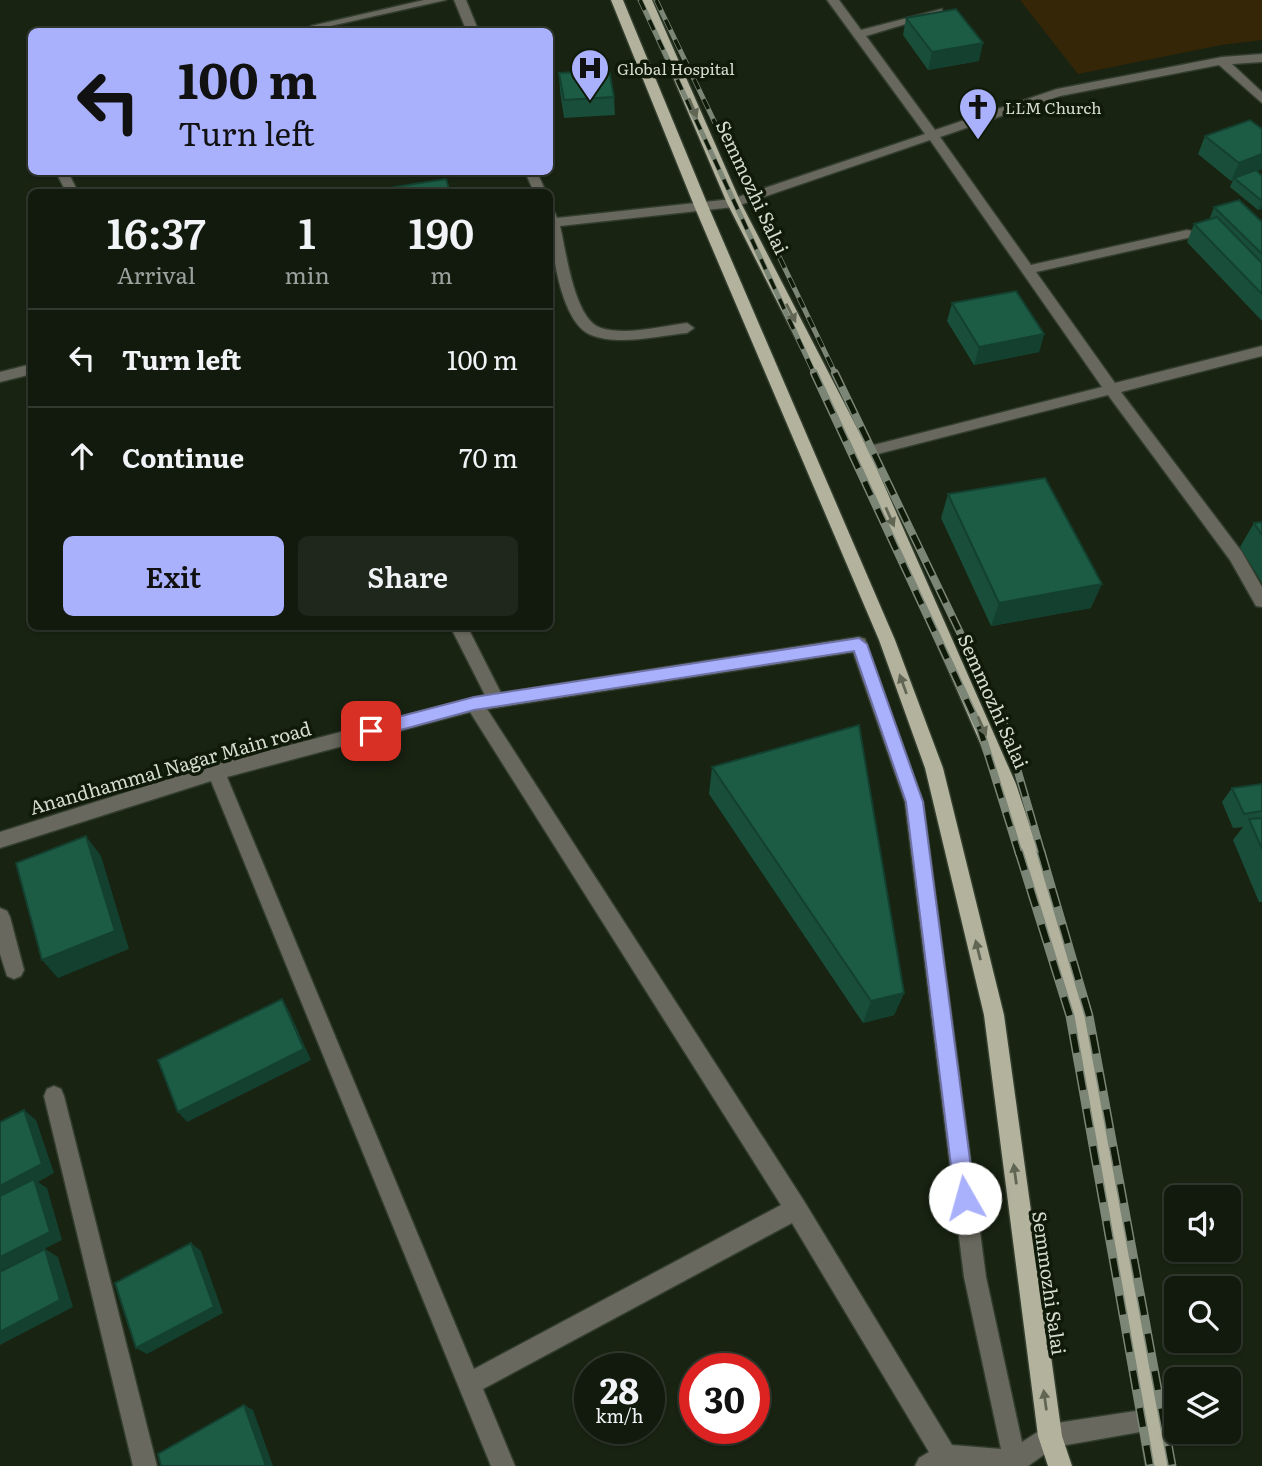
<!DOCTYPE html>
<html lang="en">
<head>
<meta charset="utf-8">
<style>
	:root { --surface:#121a0e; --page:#1f271c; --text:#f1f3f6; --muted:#9ca19e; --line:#31382e; --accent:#a9b0fc }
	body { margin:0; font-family:Literata,serif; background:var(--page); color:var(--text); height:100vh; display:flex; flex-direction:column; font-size:26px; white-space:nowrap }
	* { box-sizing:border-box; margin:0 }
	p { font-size:23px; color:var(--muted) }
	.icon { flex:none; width:38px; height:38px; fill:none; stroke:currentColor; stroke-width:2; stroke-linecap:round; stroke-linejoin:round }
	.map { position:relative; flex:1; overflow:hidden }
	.drawer { position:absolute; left:28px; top:189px; width:525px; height:441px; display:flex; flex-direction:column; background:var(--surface); border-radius:10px; box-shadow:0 2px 5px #0004,0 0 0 2px var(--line) }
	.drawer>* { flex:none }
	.top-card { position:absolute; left:28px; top:28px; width:525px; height:147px; border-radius:10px; box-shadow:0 2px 5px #0004,0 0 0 2px var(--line); background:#a9b0fc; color:#111; overflow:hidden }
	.fabs { position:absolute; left:1164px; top:1185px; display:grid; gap:14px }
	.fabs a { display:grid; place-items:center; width:77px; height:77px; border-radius:10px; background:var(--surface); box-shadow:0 2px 5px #0004,0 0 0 2px var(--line); font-size:35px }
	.speed { position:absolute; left:574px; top:1353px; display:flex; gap:14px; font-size:35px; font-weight:700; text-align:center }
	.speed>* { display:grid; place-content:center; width:91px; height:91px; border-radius:50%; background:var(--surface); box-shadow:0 2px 5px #0004,0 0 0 2px var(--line); line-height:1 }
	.speed small { font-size:18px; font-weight:400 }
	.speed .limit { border:10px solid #d22; background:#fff; color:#111 }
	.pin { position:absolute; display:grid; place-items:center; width:60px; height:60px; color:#fff; margin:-30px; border-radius:14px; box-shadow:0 4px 10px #0006 }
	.me { position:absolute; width:77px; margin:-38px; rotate:353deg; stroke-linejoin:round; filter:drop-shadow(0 0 5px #0008) }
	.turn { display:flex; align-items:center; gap:24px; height:147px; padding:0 35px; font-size:32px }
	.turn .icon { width:91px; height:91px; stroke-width:2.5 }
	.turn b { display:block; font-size:49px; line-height:60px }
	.eta { display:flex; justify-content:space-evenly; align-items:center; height:119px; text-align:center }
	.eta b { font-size:42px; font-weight:600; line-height:49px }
	.primary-button { display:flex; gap:14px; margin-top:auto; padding:14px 35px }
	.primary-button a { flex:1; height:80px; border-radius:10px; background:var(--accent); color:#111; font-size:28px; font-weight:600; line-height:80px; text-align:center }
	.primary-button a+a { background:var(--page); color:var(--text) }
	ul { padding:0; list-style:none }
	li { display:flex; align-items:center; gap:21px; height:98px; padding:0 35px; border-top:2px solid var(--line) }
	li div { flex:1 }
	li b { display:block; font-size:26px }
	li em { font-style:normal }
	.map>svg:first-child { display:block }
	.green { fill:#362608 }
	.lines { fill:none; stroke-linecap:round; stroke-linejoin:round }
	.minor-casing { stroke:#323d2d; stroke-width:3 }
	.major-casing { stroke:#323d2d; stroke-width:3 }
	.minor { fill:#68685e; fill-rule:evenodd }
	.major { fill:#b2b29d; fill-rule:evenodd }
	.rail-far2-casing { stroke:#7c8677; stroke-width:5 }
	.rail-far1-casing { stroke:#7c8677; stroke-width:8 }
	.rail-casing { stroke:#7c8677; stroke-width:9 }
	.rail-far2 { stroke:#0f1a09; stroke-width:3.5; stroke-dasharray:11; stroke-linecap:butt }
	.rail-far1 { stroke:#0f1a09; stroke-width:5; stroke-dasharray:15; stroke-linecap:butt }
	.rail { stroke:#0f1a09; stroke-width:6; stroke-dasharray:19; stroke-linecap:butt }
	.wall { fill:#184e3a }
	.shaded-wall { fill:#144030 }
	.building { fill:#1c5b44; stroke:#144030; stroke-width:2 }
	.oneway { fill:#606653 }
	.route { fill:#a9b0fc; stroke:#6e72a4; stroke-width:2 }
	.labels { text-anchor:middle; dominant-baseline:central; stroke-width:7; stroke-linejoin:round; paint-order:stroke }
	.far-poi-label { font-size:16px; fill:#d4dcd0; stroke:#0f1a09; text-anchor:start }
	.street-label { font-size:19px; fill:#d4dcd0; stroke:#0f1a09 }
</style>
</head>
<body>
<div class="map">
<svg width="1262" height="1466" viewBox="0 0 1262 1466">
	<rect width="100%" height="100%" fill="#182312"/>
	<path class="green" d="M1020 0H1262V40L1221 45 1078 74Z"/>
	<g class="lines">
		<defs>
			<g id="minor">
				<path d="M424 0H446L317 29 311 26Z"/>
				<path d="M454 0H466L479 32H467Z"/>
				<path d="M827 0H839L861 30 942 9V13L866 36 935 130 1057 89 1222 57 1262 54V62L1232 64 1262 92V103L1219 65 1060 96 940 137 1031 265 1187 230 1192 231V237L1036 272 1115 383 1262 346V356L1121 392 1242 552 1262 587V607L1256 606 1230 560 1108 395 862 458 857 457 854 453 857 449 862 448 1102 387 930 140 734 207 560 226C566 250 574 320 601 328 627 336 661 326 687 323L694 328 687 333C657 336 619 346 591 335 559 322 550 242 550 212L555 213 557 218 732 199 925 134Z"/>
				<path d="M56 172H68L78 192H66Z"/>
				<path d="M525 172H537L546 192H534Z"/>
				<path d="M32 364V374L0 382V372Z"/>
				<path d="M450 626H467L501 693 859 637 865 639 923 802 986 1277 1022 1442 1050 1424 1149 1409 1157 1413 1161 1421 1157 1429 1055 1447 1028 1466H915L919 1458 929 1452 792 1223 483 1389 515 1466H491L211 781 0 848V832L216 764 485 695ZM853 652 905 802 964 1277 1001 1449 952 1445 804 1201 487 709ZM470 712 781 1205 474 1369 227 777Z"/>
				<path d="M0 908 7 911 10 917 24 970 21 976 14 979 7 976 0 954Z"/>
				<path d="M54 1086 61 1089 64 1096 157 1466H133L44 1096 47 1089Z"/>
			</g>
			<g id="major">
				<path d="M611 0H623L709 208 895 640 943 768 1004 1015 1062 1436 1072 1466H1048L1038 1436 984 1015 925 768 879 640 695 208Z"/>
				<path d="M640 0H652L741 203 870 453 1016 784 1090 1009 1170 1466H1146L1070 1009 998 784 854 453 727 203Z"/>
			</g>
		</defs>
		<use href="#minor" class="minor-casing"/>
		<use href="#major" class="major-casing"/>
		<use href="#minor" class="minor"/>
		<use href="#major" class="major"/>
		<defs>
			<g id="rail-far2">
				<path d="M640 0 815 375"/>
				<path d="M656 0 836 375"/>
			</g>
			<g id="rail-far1">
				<path d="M814 373 980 729 1019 854"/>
				<path d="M835 373 1004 724 1042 854"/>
			</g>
			<g id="rail">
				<path d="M1019 852 1070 1016 1150 1466"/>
				<path d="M1041 852 1089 1016 1172 1466"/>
			</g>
		</defs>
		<use href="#rail-far2" class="rail-far2-casing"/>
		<use href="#rail-far1" class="rail-far1-casing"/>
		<use href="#rail" class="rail-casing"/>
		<use href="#rail-far2" class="rail-far2"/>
		<use href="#rail-far1" class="rail-far1"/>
		<use href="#rail" class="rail"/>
	</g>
	<g class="wall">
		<path d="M906 18 979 61 928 70 903 35Z"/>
		<path d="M559 73 614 97 615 115 564 118 560 91Z"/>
		<path d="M1262 129V169L1257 171 1262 176V209L1258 210 1230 187 1233 180 1231 181 1198 154 1205 136Z"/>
		<path d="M1214 207 1262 222V321L1187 242 1194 224 1209 220Z"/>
		<path d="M952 303 1044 334 1039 352 974 365 947 321Z"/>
		<path d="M948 494 1091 608 991 626 941 518Z"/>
		<path d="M1262 522V583L1240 547 1254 523Z"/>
		<path d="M712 767 904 993 894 1015 863 1023 709 794Z"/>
		<path d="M1262 784V902H1259L1233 840 1243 827 1233 828 1222 802 1232 788Z"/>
	</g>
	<g class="shaded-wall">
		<path d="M983 43 979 61 928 70 932 52Z"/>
		<path d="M1262 154V169L1236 179 1234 178 1231 181 1239 163Z"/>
		<path d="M1262 201V209L1258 210Z"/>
		<path d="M1044 334 1039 352 974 365 979 347Z"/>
		<path d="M1102 584 1091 608 991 626 999 603Z"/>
		<path d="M86 836 101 856 129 949 58 978 42 960Z"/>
		<path d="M904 993 894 1015 863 1023 871 1001Z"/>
		<path d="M282 999 289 1011 311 1060 187 1122 178 1112Z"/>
		<path d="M24 1110 36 1120 54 1173 38 1182 47 1188 62 1240 0 1271V1186Z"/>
		<path d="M191 1243 201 1251 223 1313 147 1354 136 1348Z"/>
		<path d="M45 1249 58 1257 73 1307 0 1345V1332Z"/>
		<path d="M244 1405 253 1410 273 1466H266Z"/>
	</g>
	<g class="building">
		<path d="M956 9 983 43 932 52 906 18Z"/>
		<path d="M609 70 614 97 564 100 559 73Z"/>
		<path d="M1250 120 1262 129V154L1239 163 1205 136Z"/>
		<path d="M1256 170 1262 176V201L1234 178Z"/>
		<path d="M446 179 450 192H395L394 187Z"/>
		<path d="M1239 200 1262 222V254L1214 207Z"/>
		<path d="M1217 217 1262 263V294L1194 224Z"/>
		<path d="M1016 291 1044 334 979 347 952 303Z"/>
		<path d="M1045 478 1102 584 999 603 948 494Z"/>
		<path d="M1262 522V535L1254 523Z"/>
		<path d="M859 725 904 993 871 1001 712 767Z"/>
		<path d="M1262 784V811L1244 814 1232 788Z"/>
		<path d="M1262 818V849L1249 819Z"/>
		<path d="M86 836 115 931 42 960 16 863Z"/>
		<path d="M282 999 304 1049 178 1112 158 1060Z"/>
		<path d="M24 1110 42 1164 0 1186V1122Z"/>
		<path d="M34 1179 50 1232 0 1257V1196Z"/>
		<path d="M191 1243 214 1307 136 1348 115 1283Z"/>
		<path d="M45 1249 60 1300 0 1332V1272Z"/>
		<path d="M244 1405 266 1466H161L158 1454Z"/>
	</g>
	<defs><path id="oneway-solid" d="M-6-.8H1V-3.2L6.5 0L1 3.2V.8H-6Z" transform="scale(1.75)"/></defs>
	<g class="oneway">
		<use href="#oneway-solid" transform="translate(693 108) rotate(67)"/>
		<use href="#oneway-solid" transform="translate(791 313) rotate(63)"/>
		<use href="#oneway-solid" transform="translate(890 517) rotate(66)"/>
		<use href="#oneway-solid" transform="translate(903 684) rotate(-110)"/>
		<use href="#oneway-solid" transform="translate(982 726) rotate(66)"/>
		<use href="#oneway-solid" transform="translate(978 950) rotate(-104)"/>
		<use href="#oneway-solid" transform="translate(1015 1174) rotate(-98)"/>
		<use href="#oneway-solid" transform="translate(1045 1400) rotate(-98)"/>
	</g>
	<path class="route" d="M859 638 867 644 923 802 975 1198 972 1204 965 1207 958 1204 955 1198 906 802 854 651 474 710 371 738 365 736 363 731 365 726 371 724 474 697Z"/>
	<defs>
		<symbol id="hospital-pin" viewBox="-11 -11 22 30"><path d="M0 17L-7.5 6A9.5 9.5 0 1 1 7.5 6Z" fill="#a9b0fc" stroke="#0f1a09"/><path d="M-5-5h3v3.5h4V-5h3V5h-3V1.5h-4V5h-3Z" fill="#111"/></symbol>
		<symbol id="church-pin" viewBox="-11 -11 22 30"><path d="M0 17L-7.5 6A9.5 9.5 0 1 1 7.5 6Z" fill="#a9b0fc" stroke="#0f1a09"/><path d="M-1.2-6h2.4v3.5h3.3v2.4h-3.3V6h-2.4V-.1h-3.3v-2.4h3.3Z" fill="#111"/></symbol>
	</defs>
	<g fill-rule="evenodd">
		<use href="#hospital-pin" x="568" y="46" width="44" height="60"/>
		<use href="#church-pin" x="956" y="85" width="44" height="60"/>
	</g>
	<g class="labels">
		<g class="far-poi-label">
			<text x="617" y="68">Global Hospital</text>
			<text x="1005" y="107">LLM Church</text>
		</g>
		<g class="street-label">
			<text transform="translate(753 187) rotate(65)">Semmozhi Salai</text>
			<text transform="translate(994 701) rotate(66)">Semmozhi Salai</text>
			<text transform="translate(170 767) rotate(-16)">Anandhammal Nagar Main road</text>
			<text transform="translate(1050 1283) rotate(82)">Semmozhi Salai</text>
		</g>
	</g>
</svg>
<div class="fabs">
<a><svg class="icon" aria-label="sound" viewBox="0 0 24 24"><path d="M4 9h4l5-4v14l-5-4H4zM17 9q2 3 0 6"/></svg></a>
<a><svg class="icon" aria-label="search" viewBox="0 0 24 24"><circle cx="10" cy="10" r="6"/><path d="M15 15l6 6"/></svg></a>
<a><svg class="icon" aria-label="layers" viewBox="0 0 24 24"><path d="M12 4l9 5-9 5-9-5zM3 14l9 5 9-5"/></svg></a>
</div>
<div class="speed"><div>28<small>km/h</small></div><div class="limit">30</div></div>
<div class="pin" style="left:371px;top:731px;background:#d93025"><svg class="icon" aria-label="arrive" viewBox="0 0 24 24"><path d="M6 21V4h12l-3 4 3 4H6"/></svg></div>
<svg class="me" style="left:965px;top:1198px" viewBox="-20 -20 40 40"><circle r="19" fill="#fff"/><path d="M0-13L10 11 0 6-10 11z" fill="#a9b0fc"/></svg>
<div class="top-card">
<div class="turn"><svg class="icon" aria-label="left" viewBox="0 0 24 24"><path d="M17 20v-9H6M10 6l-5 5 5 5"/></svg><div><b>100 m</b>Turn left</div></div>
</div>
<section class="drawer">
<div class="eta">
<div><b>16:37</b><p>Arrival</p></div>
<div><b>1</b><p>min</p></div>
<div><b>190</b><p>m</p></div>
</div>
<ul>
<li><svg class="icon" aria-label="left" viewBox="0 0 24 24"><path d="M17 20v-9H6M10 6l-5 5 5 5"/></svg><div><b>Turn left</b></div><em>100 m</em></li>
<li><svg class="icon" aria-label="ahead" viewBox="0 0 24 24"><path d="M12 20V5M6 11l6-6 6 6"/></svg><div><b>Continue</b></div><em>70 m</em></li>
</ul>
<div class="primary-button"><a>Exit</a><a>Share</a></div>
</section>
</div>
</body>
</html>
